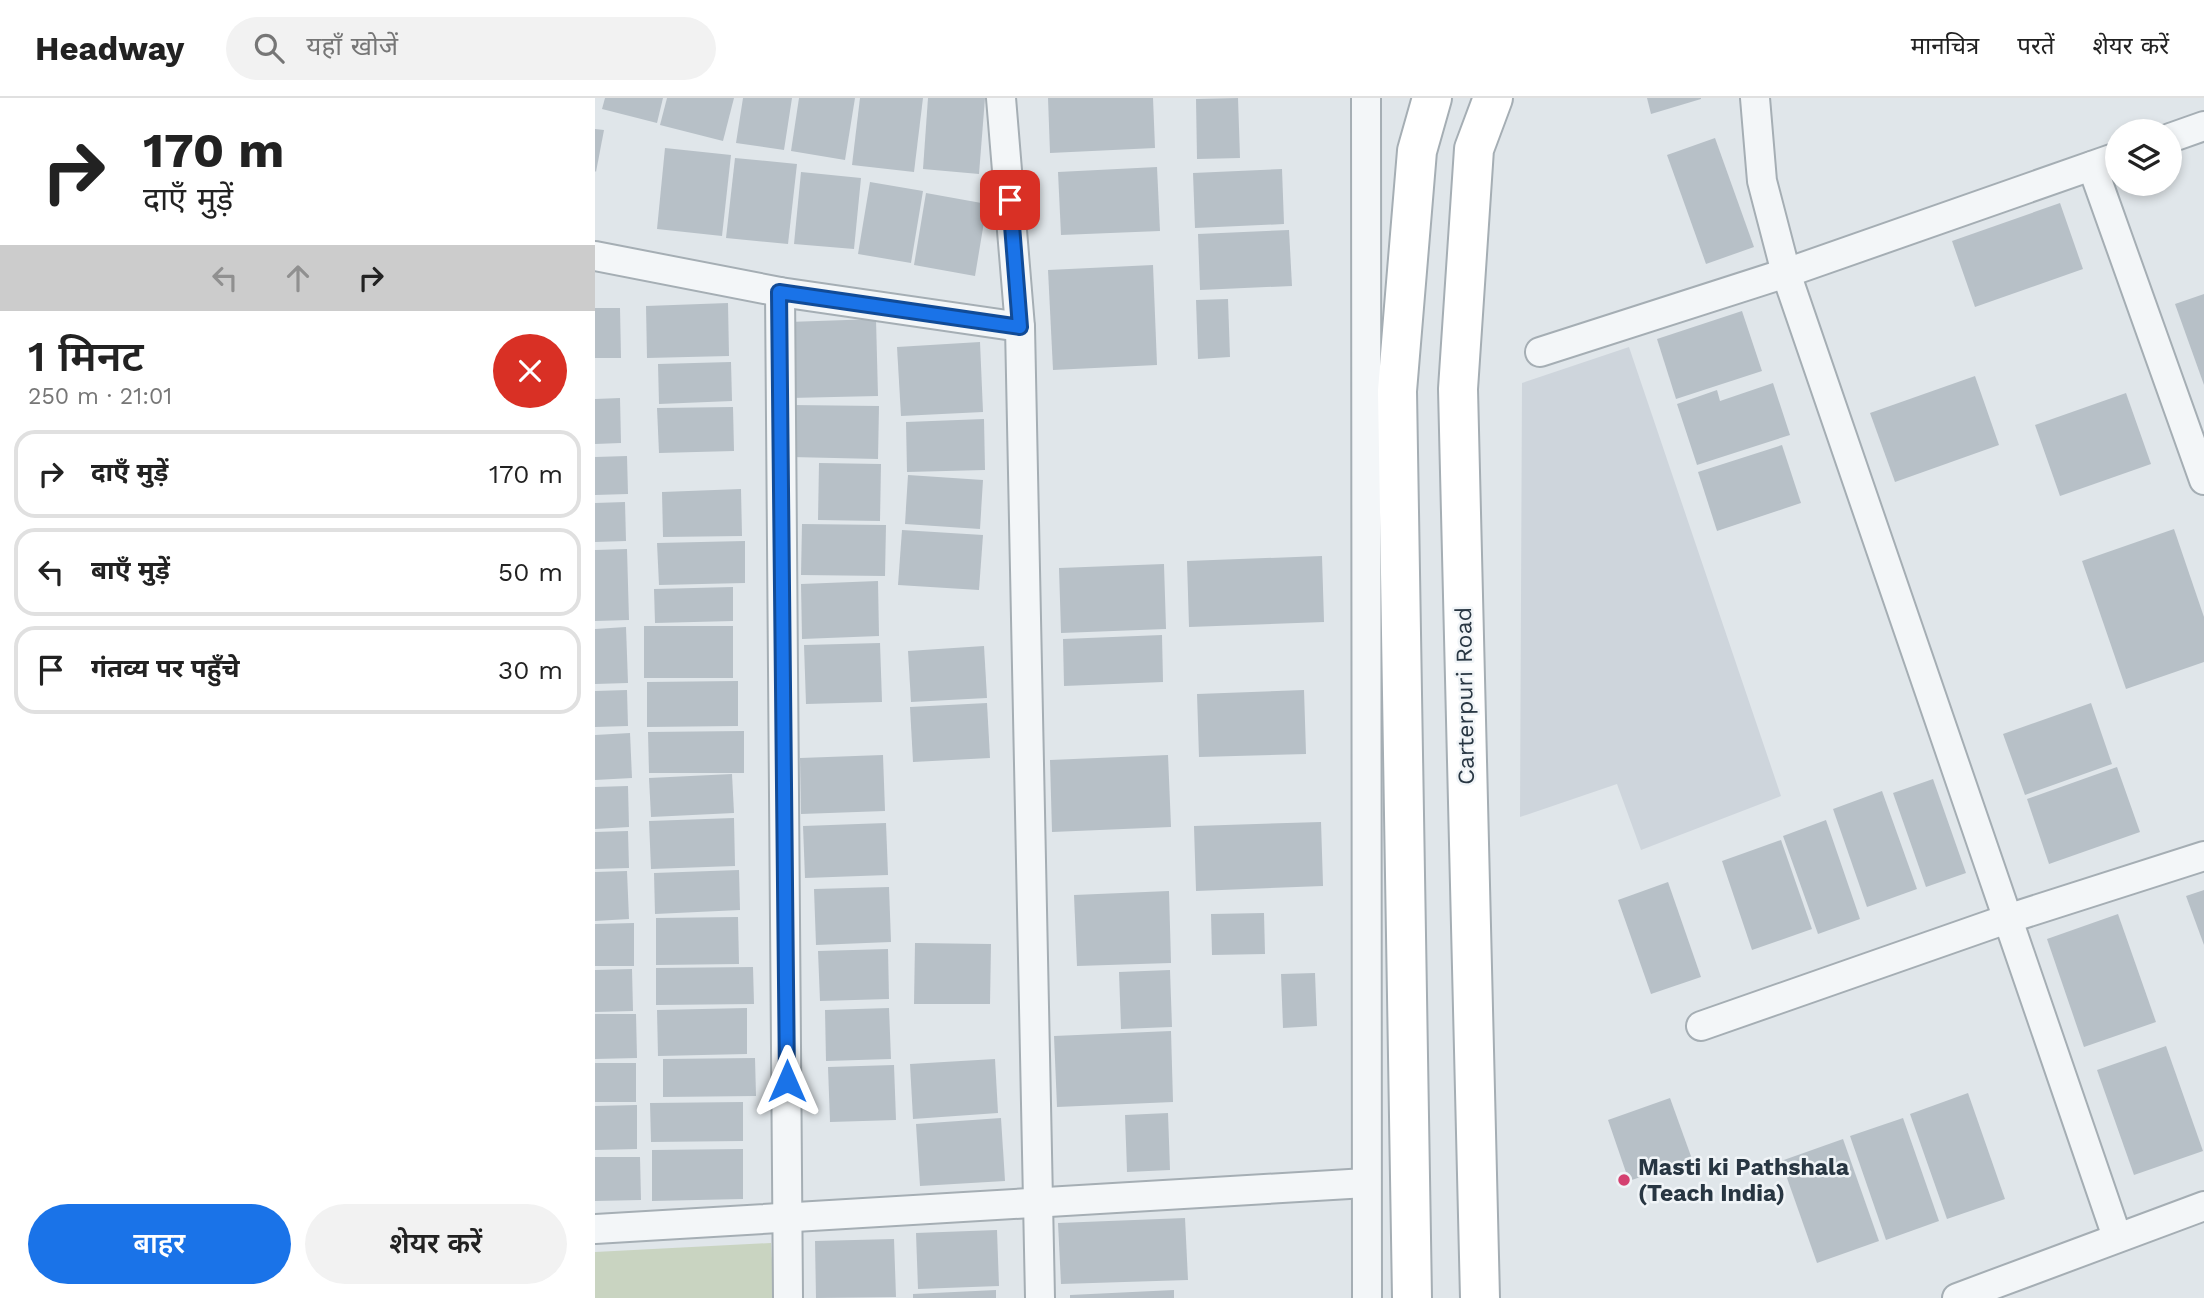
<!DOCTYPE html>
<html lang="hi">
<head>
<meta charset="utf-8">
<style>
	:root { --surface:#fff; --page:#f2f2f2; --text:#222; --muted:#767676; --line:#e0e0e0; --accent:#1a73e8 }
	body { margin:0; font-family:"Work Sans","Noto Sans Devanagari",sans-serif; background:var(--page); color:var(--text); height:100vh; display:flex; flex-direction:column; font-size:26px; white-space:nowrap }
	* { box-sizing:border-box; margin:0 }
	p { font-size:23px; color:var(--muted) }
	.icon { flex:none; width:38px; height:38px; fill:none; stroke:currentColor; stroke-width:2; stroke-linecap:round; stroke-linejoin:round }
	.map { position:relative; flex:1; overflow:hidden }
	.sheet { display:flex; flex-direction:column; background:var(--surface); width:595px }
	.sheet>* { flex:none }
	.top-card { background:#fff; color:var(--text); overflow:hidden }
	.fabs { position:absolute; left:1510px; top:21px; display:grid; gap:14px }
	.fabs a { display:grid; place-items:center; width:77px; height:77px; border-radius:50%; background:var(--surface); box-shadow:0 4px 10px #0003; font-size:35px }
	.pin { position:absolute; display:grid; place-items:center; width:60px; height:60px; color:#fff; margin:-30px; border-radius:14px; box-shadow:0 4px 10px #0006 }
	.me { position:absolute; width:77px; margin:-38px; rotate:0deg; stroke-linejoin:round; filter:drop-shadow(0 0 5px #0008) }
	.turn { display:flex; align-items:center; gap:24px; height:147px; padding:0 28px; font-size:32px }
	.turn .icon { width:91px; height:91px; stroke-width:2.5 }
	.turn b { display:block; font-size:49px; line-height:60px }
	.lanes { display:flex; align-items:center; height:66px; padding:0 28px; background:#0003; justify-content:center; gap:35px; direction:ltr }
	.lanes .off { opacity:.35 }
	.round { display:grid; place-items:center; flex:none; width:74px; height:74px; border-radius:37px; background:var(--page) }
	.summary { display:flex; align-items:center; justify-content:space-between; height:119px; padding:0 28px }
	h1 { font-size:42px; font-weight:600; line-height:52px }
	.cta { display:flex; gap:14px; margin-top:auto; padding:14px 28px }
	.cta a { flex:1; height:80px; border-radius:42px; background:var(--accent); color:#fff; font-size:28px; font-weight:600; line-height:80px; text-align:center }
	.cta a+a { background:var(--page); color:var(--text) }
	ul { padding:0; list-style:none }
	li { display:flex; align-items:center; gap:21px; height:88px; margin:0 14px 10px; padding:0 14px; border:4px solid var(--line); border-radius:21px }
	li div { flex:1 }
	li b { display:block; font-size:26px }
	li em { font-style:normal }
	header { display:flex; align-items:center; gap:42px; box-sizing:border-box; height:98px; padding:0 35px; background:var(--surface); border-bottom:2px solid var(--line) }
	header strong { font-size:33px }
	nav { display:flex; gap:38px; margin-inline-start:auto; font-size:24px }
	.search { width:490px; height:63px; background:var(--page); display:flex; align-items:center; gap:18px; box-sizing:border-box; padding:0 24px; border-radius:38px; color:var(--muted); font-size:26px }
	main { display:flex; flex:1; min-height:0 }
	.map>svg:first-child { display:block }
	.built { fill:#ced5dc }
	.green { fill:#c9d4c1 }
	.building { fill:#b7c0c7 }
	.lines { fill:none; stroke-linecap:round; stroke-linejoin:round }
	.street-casing { stroke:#a5aeb4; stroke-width:32 }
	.secondary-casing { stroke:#a5aeb4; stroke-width:42 }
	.street { stroke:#f3f6f8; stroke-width:28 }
	.secondary { stroke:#fff; stroke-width:38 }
	.route-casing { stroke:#114b97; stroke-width:18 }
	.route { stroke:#1a73e8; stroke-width:12 }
	.poi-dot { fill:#d44070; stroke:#f0f4f7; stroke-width:2.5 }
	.labels { text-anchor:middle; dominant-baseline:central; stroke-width:5; stroke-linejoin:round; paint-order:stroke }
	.street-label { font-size:23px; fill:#283642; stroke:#f0f4f7 }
	.poi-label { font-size:23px; font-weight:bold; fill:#283642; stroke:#f0f4f7; text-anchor:start }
</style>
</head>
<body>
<header>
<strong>Headway</strong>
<div class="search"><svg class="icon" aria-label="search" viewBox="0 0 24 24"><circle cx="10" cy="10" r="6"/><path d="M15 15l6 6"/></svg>यहाँ खोजें</div>
<nav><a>मानचित्र</a><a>परतें</a><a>शेयर करें</a></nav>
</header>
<main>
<section class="sheet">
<div class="top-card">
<div class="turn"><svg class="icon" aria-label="right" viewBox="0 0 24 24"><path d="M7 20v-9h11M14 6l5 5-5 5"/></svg><div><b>170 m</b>दाएँ मुड़ें</div></div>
<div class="lanes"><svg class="icon off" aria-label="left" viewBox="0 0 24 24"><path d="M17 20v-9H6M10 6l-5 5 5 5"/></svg><svg class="icon off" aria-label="ahead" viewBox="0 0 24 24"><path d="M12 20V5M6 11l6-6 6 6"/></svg><svg class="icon" aria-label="right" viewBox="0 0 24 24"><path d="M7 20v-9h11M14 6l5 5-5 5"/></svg></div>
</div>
<div class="summary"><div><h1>1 मिनट</h1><p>250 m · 21:01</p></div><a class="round" style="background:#d93025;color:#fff"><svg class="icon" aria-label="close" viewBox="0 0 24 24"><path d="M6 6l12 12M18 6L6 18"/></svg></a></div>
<ul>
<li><svg class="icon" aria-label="right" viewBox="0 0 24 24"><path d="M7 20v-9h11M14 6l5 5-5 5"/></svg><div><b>दाएँ मुड़ें</b></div><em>170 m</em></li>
<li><svg class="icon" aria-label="left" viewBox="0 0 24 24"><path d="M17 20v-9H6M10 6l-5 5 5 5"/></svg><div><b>बाएँ मुड़ें</b></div><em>50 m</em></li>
<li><svg class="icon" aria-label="arrive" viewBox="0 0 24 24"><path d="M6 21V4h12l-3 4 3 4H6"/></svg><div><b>गंतव्य पर पहुँचे</b></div><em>30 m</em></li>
</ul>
<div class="cta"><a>बाहर</a><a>शेयर करें</a></div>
</section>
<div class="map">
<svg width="1609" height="1200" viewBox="0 0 1609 1200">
	<rect width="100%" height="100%" fill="#e0e6ea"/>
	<path class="built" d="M1034 249 1186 698 1046 752 1022 686 925 719 927 285Z"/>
	<path class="green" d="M176 1145 179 1200H0V1154Z"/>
	<g class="building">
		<path d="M10 0H68L62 25 7 11Z"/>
		<path d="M72 0H139L128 43 65 27Z"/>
		<path d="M148 0H197L189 52 141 45Z"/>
		<path d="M204 0H260L250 62 196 53Z"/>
		<path d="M265 0H328L319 74 257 67Z"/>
		<path d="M333 0H390L384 76 328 71Z"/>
		<path d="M453 0H558L560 50 455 55Z"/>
		<path d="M643 0 645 60 602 61 601 1Z"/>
		<path d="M1052 0H1106V1L1056 16Z"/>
		<path d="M0 31 9 32 1 74 0 73Z"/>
		<path d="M1120 40 1159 149 1111 166 1072 57Z"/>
		<path d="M70 50 136 57 127 138 62 131Z"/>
		<path d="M140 60 202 66 193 146 131 140Z"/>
		<path d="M562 69 565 133 466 137 463 74Z"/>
		<path d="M687 71 689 126 600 130 598 75Z"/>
		<path d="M206 74 266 80 259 151 199 146Z"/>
		<path d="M275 84 328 93 316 165 263 156Z"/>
		<path d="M331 95 392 106 380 178 319 167Z"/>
		<path d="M1465 105 1488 171 1380 209 1357 143Z"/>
		<path d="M694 132 697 188 605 192 603 136Z"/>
		<path d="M558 167 562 267 458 272 453 172Z"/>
		<path d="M1609 196V287L1580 206Z"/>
		<path d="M633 201 635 259 603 261 601 202Z"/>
		<path d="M133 205 134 258 52 260 51 208Z"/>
		<path d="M0 210H25L26 260H0Z"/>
		<path d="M1147 213 1167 273 1081 301 1062 241Z"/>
		<path d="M281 221 283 298 195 300 193 224Z"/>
		<path d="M385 244 388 314 306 318 302 249Z"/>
		<path d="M136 264 137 303 64 306 63 266Z"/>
		<path d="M1380 278 1404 347 1300 384 1275 315Z"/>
		<path d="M1178 285 1195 337 1102 367 1082 306 1122 292 1125 303Z"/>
		<path d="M1531 295 1556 366 1465 398 1440 327Z"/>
		<path d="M25 300 26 345 0 346V301Z"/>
		<path d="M197 307 284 308 283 361 196 359Z"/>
		<path d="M138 309 139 353 64 355 62 310Z"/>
		<path d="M389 321 390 372 312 374 311 324Z"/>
		<path d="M1187 347 1206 405 1122 433 1103 374Z"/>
		<path d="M32 358 33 396 0 397V359Z"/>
		<path d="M224 365 286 366 285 423 223 422Z"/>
		<path d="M313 377 388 382 385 431 310 426Z"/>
		<path d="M146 391 147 438 68 439 67 394Z"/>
		<path d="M30 404 31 443 0 444V405Z"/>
		<path d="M207 426 291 427 290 478 206 477Z"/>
		<path d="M1579 431 1609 519V564L1531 591 1487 463Z"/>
		<path d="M307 432 388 437 384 492 303 487Z"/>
		<path d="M150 443V485L64 487 62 445Z"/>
		<path d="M32 451 34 522 0 523V452Z"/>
		<path d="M727 458 729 524 594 529 592 463Z"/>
		<path d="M569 466 571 531 466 535 464 470Z"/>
		<path d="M283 483 284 538 207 541 206 486Z"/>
		<path d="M138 489V523L60 525 59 491Z"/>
		<rect x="49" y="528" width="89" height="52"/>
		<path d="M31 529 33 585 0 586V531Z"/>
		<path d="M567 537 568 584 469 588 468 541Z"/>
		<path d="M285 545 287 604 211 606 209 547Z"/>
		<path d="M389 548 392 600 316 604 313 553Z"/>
		<path d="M143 583V628L52 629V584Z"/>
		<path d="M32 592 33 628 0 629V593Z"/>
		<path d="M709 592 711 656 604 659 602 596Z"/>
		<path d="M392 605 395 660 318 664 315 609Z"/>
		<path d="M1496 605 1517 666 1430 697 1408 636Z"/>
		<path d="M149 633V675H54L53 634Z"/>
		<path d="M35 635 37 680 0 682V637Z"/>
		<path d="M288 657 290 713 206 716 205 660Z"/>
		<path d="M573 657 576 729 457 734 455 662Z"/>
		<path d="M1522 669 1545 734 1454 766 1432 701Z"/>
		<path d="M137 676 139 715 56 719 54 680Z"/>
		<path d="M1338 681 1371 775 1331 789 1298 695Z"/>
		<path d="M33 688 34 729 0 731V689Z"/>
		<path d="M1287 693 1322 791 1272 809 1238 711Z"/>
		<path d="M139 720 140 768 56 771 54 723Z"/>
		<path d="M1231 722 1265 821 1223 836 1188 738Z"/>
		<path d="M726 724 728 788 601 793 599 728Z"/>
		<path d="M291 725 293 777 210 780 208 728Z"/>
		<path d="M33 733 34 770 0 771V734Z"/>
		<path d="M1186 742 1217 831 1157 852 1127 763Z"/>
		<path d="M144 772 145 812 60 816 59 775Z"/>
		<path d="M32 773 34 821 0 823V774Z"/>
		<path d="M1073 784 1106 879 1056 896 1023 802Z"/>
		<path d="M294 789 296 844 221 847 219 791Z"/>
		<path d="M1609 792V847L1591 798Z"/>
		<path d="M574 793 576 865 482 868 479 797Z"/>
		<path d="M669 815 670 856 617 857 616 816Z"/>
		<path d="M1523 816 1561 924 1489 949 1452 841Z"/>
		<path d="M143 819 144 866 61 867V820Z"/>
		<path d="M39 825V868H0V826Z"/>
		<path d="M320 845 396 846 395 906H319Z"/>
		<path d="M293 851 294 901 225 903 223 853Z"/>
		<path d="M158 869 159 906 61 907V870Z"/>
		<path d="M37 871 38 913 0 914V872Z"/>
		<path d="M575 872 577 929 526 931 524 874Z"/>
		<path d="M720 875 722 928 688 930 686 876Z"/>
		<path d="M152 910V956L63 958 62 912Z"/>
		<path d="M294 910 296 961 231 963 230 912Z"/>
		<path d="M0 916H41L42 960 0 961Z"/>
		<path d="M576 933 578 1004 462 1009 459 938Z"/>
		<path d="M1571 948 1608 1053 1539 1077 1502 972Z"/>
		<path d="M160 960 161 998 68 999V961Z"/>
		<path d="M400 961 403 1015 318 1021 315 966Z"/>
		<rect x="0" y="965" width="41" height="39"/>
		<path d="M299 967 301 1022 235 1024 233 969Z"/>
		<path d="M1373 995 1410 1101 1352 1121 1315 1016Z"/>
		<path d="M1075 1000 1097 1061 1034 1083 1013 1022Z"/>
		<path d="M148 1004V1043L56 1044 55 1005Z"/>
		<path d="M42 1007V1051L0 1052V1008Z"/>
		<path d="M573 1015 575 1072 532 1074 530 1017Z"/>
		<path d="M406 1020 410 1083 325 1088 321 1026Z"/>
		<path d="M1308 1020 1344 1123 1291 1142 1255 1038Z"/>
		<path d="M1248 1041 1284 1143 1222 1165 1186 1063Z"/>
		<path d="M148 1051V1101L57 1103V1052Z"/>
		<path d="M0 1059H45L46 1102 0 1103Z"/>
		<path d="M590 1120 593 1182 466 1186 463 1125Z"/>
		<path d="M402 1132 404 1188 323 1191 321 1135Z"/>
		<path d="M299 1141 301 1199 221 1200 220 1143Z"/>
		<path d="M401 1192V1200H318V1196Z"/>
		<path d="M579 1192V1200H475V1197Z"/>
	</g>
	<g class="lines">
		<defs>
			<g id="street">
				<path d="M406 0 425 229 445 1200"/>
				<path d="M771 0 772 1200"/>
				<path d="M1160 0 1167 83 1191 175 1522 1139"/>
				<path d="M1575 40 1609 28"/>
				<path d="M1497 68 1609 382"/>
				<path d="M0 158 185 194 425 229"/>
				<path d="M185 194 193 1200"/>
				<path d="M945 254 1191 175 1522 59"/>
				<path d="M1106 928 1412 821 1609 758"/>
				<path d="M0 1131 771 1085"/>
				<path d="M1362 1200 1609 1108"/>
			</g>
			<g id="secondary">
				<path d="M817 1200 802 293 822 53 837 0"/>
				<path d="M885 1200 863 291 879 51 898 0"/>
			</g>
		</defs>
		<use href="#street" class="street-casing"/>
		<use href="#secondary" class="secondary-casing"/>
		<use href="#street" class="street"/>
		<use href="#secondary" class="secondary"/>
	</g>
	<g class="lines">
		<defs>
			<path id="route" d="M192 983 184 194 425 229 415 102"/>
		</defs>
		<use href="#route" class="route-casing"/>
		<use href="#route" class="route"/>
	</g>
	<circle class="poi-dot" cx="1029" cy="1082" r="7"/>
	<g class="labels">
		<g class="street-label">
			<text transform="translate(870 598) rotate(-91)">Carterpuri Road</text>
		</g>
		<g class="poi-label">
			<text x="1043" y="1069">Masti ki Pathshala<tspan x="1043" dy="26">(Teach India)</tspan></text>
		</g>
	</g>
</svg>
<div class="fabs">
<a><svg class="icon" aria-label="layers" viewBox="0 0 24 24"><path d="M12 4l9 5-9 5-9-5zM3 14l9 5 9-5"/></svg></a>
</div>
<div class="pin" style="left:415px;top:102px;background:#d93025"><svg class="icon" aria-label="arrive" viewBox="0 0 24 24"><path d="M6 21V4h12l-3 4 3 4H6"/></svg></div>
<svg class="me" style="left:192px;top:983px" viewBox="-20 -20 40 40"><path d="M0-17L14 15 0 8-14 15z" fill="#1a73e8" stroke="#fff" stroke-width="4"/></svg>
</div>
</main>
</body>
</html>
